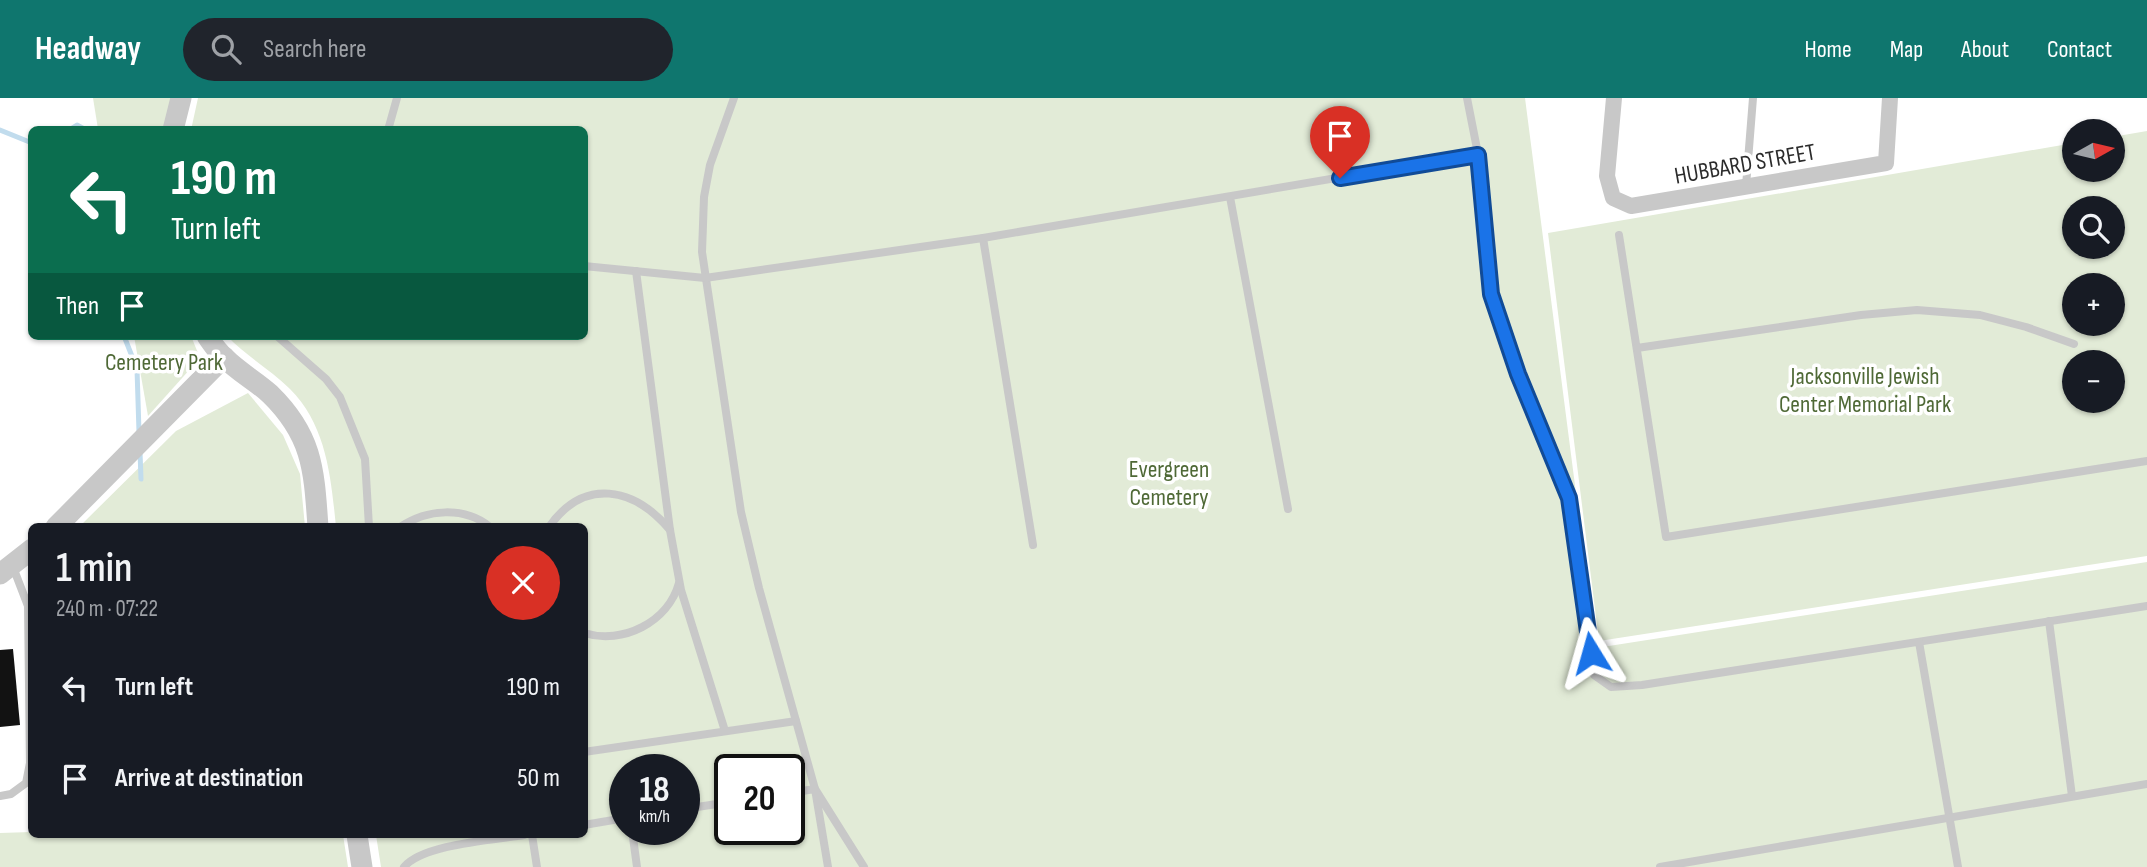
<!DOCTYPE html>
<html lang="en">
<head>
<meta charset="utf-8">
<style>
	:root { --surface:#171b24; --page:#20242c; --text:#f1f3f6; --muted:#9ea1a6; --accent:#0f766e }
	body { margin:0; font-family:"Sofia Sans Condensed",sans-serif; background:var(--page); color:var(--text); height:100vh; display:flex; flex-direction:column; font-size:26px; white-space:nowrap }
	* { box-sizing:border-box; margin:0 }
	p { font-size:23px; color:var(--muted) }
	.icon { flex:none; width:38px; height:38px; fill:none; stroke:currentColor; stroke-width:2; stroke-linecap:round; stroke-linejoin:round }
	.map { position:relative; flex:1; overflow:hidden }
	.panel { position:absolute; left:28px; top:425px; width:560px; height:315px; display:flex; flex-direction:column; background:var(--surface); border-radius:10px; box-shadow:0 2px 5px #0004 }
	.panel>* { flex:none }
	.hud { position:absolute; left:28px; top:28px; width:560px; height:214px; border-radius:10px; box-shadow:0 2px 5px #0004; background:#0b6e4f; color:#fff; overflow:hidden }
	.needle { width:46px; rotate:82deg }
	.tools { position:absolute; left:2062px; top:21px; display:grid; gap:14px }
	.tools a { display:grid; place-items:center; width:63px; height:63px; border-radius:50%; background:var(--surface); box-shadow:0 2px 5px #0004; font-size:35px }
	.speed { position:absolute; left:609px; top:656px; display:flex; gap:14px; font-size:35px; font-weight:700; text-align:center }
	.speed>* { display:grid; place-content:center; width:91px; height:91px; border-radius:50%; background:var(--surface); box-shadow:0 2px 5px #0004; line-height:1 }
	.speed small { font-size:18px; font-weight:400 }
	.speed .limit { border:4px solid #111; border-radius:10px; background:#fff; color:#111 }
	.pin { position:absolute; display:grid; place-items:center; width:60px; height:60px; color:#fff; margin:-72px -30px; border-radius:50% 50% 50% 0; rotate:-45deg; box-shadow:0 0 7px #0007 }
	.pin .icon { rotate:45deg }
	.me { position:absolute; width:77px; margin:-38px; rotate:352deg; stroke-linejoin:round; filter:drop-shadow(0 0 5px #0008) }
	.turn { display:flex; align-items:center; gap:24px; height:147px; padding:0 28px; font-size:32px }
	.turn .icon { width:91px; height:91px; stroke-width:2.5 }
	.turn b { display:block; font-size:49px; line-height:60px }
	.then { display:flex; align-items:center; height:66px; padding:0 28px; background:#0003; gap:14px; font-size:26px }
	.round { display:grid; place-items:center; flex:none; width:74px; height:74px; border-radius:37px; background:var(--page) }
	.overview { display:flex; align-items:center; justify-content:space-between; height:119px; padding:0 28px }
	h1 { font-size:42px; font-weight:600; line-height:52px }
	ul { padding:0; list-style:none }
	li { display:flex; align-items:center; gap:21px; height:91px; padding:0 28px }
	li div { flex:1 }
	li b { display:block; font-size:26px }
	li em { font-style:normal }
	header { display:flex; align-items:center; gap:42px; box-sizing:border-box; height:98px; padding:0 35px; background:var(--accent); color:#fff }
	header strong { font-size:33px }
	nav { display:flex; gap:38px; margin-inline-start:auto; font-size:24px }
	.search { width:490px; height:63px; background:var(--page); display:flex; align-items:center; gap:18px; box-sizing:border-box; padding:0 24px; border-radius:38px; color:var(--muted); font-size:26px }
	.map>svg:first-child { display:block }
	.green { fill:#e2ebd7; fill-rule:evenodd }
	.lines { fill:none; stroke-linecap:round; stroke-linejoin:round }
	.stream { stroke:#c1dced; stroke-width:5 }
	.building { fill:#121212 }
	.service { stroke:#c8c8c8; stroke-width:8 }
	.minor { stroke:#c8c8c8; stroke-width:16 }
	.tertiary { stroke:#c8c8c8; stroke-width:21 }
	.route-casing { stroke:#114b97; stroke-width:18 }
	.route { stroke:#1a73e8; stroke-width:12 }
	.labels { text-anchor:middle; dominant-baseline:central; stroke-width:7; stroke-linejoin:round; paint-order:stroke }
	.street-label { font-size:24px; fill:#2b2b2b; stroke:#fff }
	.park-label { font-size:24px; fill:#4f6936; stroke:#fff }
</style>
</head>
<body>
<header>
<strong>Headway</strong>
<div class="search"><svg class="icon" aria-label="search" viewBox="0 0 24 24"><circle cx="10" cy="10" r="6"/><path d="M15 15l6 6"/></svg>Search here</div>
<nav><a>Home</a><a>Map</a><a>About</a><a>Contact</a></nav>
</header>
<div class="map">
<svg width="2147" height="769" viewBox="0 0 2147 769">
	<rect width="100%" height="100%" fill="#fff"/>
	<g class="green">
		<path d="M93 0H172L165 32 98 31Z"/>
		<path d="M198 0H1525L1596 550 2147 464V769H381L376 737H584V429H336C331 380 327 328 290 291 271 272 246 258 227 238H584V32H191ZM625 672H684V732H625ZM730 672H789V732H730Z"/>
		<path d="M2147 33V458L1599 543 1548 135 2074 45V72H2112V39ZM2074 110H2112V149H2074ZM2074 187H2112V226H2074ZM2074 264H2112V303H2074Z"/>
		<path d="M134 238H191L200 260 148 318Z"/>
		<path d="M248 295 283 337 300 376 305 429H79L176 333Z"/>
		<path d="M31 734 32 737H343L348 769H0V735Z"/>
	</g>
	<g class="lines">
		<g class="stream">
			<path d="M0 32 32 45"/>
			<path d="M69 32 77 27 86 32"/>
			<path d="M124 238 137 271 139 334"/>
			<path d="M140 354 141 381"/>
		</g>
	</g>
	<path class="building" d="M13 551 20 627 0 629V552Z"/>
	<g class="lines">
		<g class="service">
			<path d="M734 0 710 67 704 99 702 154 741 414 759 490 815 691 864 769"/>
			<path d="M1467 0 1478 56 1491 196 1518 276 1569 400 1594 577 1611 589 1642 587 2147 508"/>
			<path d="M388 32 397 0"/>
			<path d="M1746 88 1753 0"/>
			<path d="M1230 99 1288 411"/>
			<path d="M1619 137 1666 439 2147 363"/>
			<path d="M983 140 1033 447"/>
			<path d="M584 168 705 180 983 140 1478 56"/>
			<path d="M636 173 670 432 681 492 725 633"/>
			<path d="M277 238 326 281 340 299 365 361 369 429"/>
			<path d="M1637 250 1861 217 1917 212 1980 217 2026 229 2074 246"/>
			<path d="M400 429C427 411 464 408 490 429"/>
			<path d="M549 429C584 379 634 389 670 432"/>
			<path d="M2049 523 2072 698"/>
			<path d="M584 535C623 547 668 524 679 485"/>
			<path d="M1919 544 1958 769"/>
			<path d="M584 654 796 623"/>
			<path d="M789 695 815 691 828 769"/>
			<path d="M0 698 11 696 26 685 30 665 28 508 13 469"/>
			<path d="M684 711 730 704"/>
			<path d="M584 727 625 720"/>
			<path d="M632 732 637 769"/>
			<path d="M532 737 537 769"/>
			<path d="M404 769C423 746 494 742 524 737"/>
			<path d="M1660 769 2147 686"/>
		</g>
		<path class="minor" d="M1614 0 1607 78 1613 100 1631 108 1886 65 1890 0"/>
		<g class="tertiary">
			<path d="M173 32 181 0"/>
			<path d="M207 238C212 245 217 253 224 259 237 273 256 283 270 296 313 338 314 372 318 429"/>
			<path d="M56 429 224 259"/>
			<path d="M0 476 32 451"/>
			<path d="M357 737 362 769"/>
		</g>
	</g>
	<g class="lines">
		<defs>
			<path id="route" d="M1340 80 1478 57 1491 196 1518 276 1569 400 1591 555"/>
		</defs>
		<use href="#route" class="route-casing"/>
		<use href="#route" class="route"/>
	</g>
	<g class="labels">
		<g class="street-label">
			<text transform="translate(1745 66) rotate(-10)">HUBBARD STREET</text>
		</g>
		<g class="park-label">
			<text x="164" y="264">Cemetery Park</text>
			<text x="1865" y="278">Jacksonville Jewish<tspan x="1865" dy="28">Center Memorial Park</tspan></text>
			<text x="1169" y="371">Evergreen<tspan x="1169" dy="28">Cemetery</tspan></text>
		</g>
	</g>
</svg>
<div class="tools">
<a><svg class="needle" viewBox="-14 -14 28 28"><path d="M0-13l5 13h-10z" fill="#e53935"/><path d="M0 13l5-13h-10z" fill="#9ea1a6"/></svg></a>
<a><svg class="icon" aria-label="search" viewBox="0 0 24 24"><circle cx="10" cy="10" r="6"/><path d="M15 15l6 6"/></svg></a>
<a>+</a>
<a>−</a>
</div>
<div class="speed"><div>18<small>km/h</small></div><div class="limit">20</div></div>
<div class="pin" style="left:1340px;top:80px;background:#d93025"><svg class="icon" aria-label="arrive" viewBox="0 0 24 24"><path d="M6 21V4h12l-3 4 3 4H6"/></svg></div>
<svg class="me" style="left:1591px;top:555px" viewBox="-20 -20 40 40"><path d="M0-17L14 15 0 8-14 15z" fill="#1a73e8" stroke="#fff" stroke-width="4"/></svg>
<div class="hud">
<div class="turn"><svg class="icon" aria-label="left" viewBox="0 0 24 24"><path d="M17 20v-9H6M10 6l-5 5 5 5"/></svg><div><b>190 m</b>Turn left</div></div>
<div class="then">Then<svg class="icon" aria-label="arrive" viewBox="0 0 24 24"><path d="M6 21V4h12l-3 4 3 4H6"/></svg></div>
</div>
<section class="panel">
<div class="overview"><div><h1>1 min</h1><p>240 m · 07:22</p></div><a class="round" style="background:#d93025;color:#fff"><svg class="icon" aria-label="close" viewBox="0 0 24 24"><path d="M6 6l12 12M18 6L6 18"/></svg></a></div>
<ul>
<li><svg class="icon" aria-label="left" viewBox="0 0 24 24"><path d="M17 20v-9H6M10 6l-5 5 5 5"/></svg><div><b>Turn left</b></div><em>190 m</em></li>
<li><svg class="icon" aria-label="arrive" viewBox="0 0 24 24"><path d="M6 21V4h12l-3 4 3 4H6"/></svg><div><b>Arrive at destination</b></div><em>50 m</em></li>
</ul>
</section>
</div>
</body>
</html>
